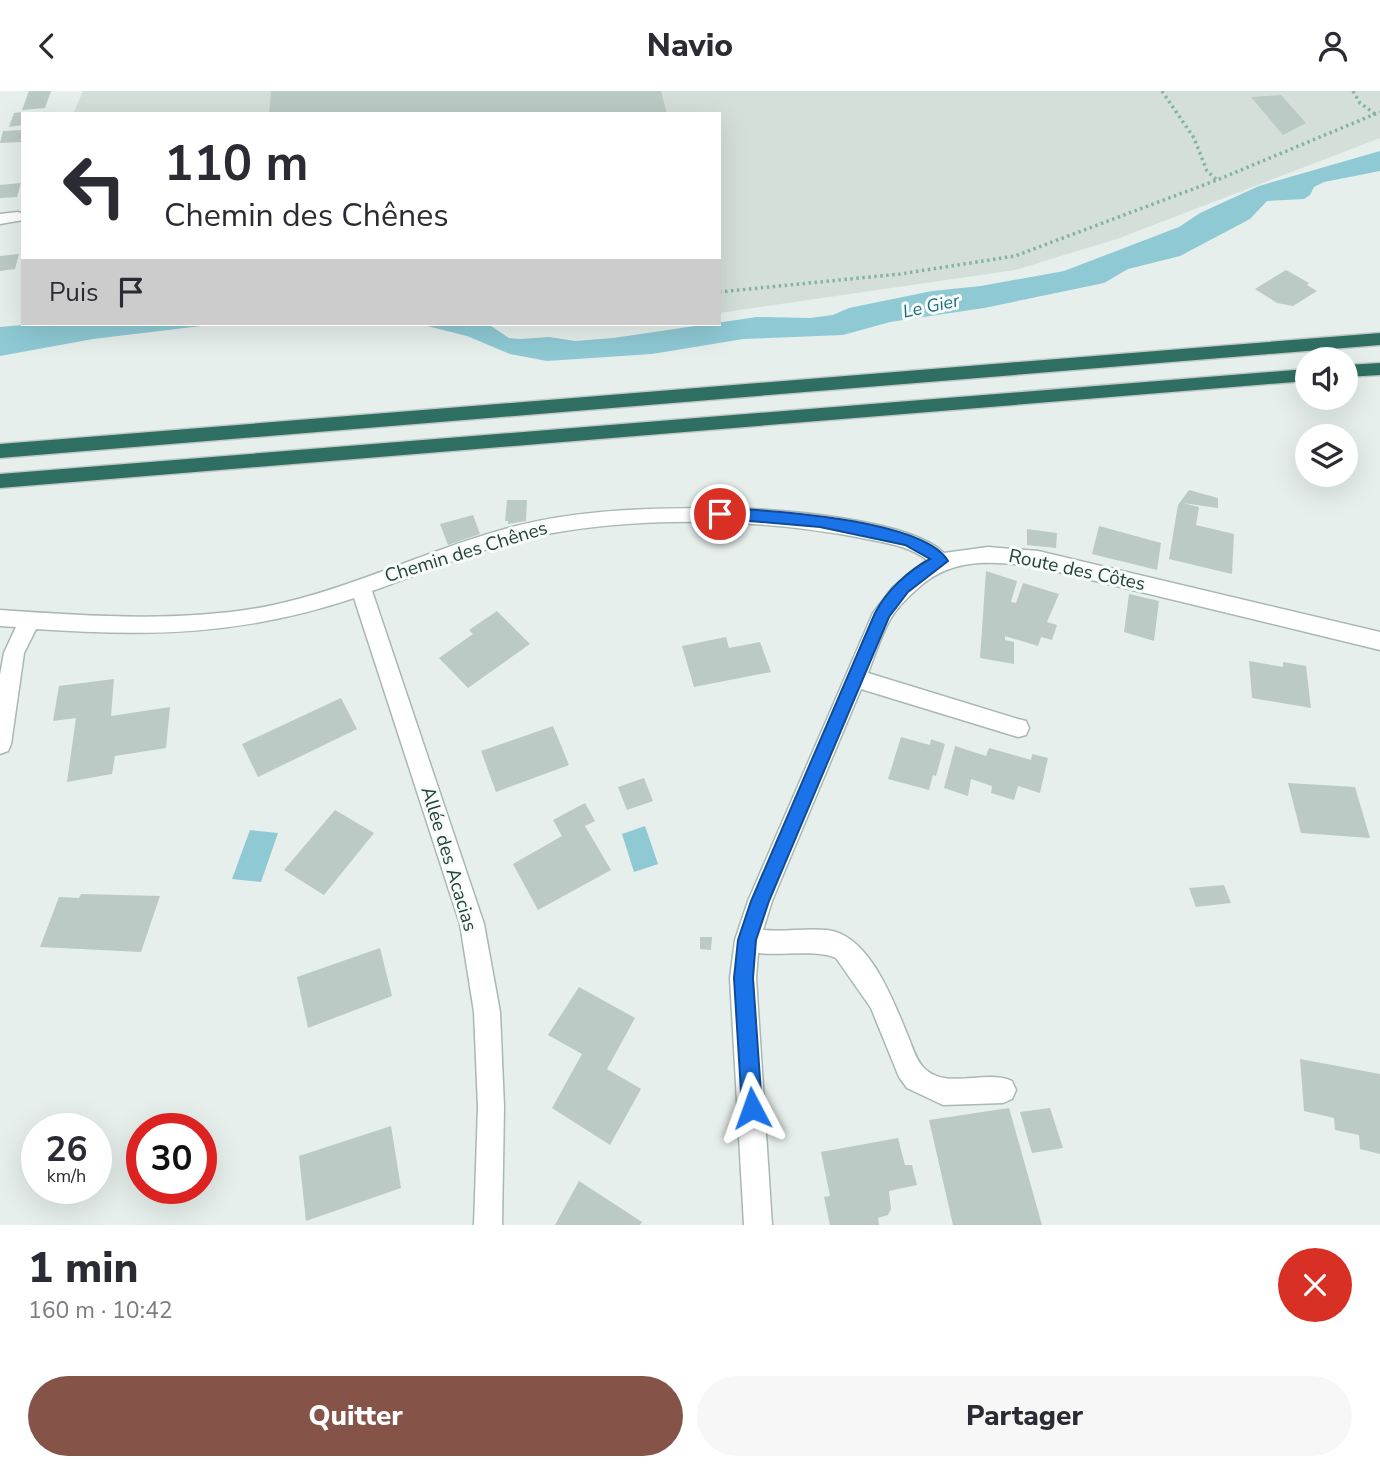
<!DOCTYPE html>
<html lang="fr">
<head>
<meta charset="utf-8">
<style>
	:root { --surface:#fff; --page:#f7f7f7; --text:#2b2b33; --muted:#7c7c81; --accent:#855347 }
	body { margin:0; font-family:"Nunito Sans",sans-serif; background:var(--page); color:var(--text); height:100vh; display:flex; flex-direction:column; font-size:26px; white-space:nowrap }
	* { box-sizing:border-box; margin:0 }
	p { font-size:23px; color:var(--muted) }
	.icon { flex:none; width:38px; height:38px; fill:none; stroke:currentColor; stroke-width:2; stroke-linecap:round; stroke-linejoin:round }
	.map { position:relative; height:1134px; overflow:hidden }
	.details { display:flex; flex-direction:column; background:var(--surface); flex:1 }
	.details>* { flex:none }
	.hud { position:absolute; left:21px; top:21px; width:700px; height:214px; border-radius:0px; box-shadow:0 7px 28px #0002; background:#fff; color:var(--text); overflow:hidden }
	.buttons { position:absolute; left:1295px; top:256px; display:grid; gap:14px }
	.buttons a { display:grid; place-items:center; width:63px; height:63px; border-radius:50%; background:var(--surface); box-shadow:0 7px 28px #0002; font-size:35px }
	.speed { position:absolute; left:21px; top:1022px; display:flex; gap:14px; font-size:35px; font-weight:700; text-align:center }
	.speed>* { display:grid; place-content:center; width:91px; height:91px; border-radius:50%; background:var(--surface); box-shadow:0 7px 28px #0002; line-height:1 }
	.speed small { font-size:18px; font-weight:400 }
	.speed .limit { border:10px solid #d22; background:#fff; color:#111 }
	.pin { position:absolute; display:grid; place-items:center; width:60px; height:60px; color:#fff; margin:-30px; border:4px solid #fff; border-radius:50%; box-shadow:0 2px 7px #0007 }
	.me { position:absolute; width:77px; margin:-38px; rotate:356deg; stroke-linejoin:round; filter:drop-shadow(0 0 5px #0008) }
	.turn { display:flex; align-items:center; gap:24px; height:147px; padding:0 28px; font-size:32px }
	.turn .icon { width:91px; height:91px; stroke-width:2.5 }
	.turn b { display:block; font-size:49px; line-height:60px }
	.then { display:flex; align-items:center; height:66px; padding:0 28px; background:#0003; gap:14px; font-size:26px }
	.round { display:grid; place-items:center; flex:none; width:74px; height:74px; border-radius:37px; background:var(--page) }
	.headline { display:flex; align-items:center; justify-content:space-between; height:119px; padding:0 28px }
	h1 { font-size:42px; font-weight:800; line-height:52px }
	.action { display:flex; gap:14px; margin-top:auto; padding:14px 28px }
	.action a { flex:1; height:80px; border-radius:42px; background:var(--accent); color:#fff; font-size:28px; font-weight:800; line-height:80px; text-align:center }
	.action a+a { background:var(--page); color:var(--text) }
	header { display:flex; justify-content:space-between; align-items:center; height:91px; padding:0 28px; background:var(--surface); font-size:32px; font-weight:800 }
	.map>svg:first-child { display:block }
	.built { fill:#d4dfda }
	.water { fill:#8ec9d4 }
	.building { fill:#bbcac4 }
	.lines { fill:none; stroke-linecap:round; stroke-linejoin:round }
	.minor-casing { stroke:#a8b8b2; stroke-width:3 }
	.highway-casing { stroke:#c2cac8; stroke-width:3 }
	.path { stroke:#86b3a5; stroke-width:3.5; stroke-dasharray:2.5 3.5; stroke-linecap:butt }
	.minor { fill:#fff; fill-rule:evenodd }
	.highway { fill:#2f6f62; fill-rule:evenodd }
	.route { fill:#1a73e8; stroke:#114b97; stroke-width:2 }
	.labels { text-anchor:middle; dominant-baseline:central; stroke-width:6; stroke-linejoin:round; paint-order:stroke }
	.far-water-label { font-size:18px; font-style:italic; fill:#1c6f80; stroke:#f7fbf9 }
	.street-label { font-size:19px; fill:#24423a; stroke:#f7fbf9 }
</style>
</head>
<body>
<header><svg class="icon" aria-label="back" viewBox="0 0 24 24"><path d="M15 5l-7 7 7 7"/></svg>Navio<svg class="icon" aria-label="person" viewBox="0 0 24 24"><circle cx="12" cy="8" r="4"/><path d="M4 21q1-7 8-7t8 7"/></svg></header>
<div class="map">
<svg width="1380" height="1134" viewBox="0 0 1380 1134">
	<rect width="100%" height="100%" fill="#e6efeb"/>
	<path class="built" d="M83 0H1380V47L1117 148 1015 179 719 222V23H73Z"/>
	<g class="water">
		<path d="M1380 60V80L1324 91 1314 96 1310 104 1304 108 1267 110 1250 128 1180 165 1128 178 1104 192 984 217 890 231 843 244 743 248 652 263 547 270 510 263 467 245 419 233H488L509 247 520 248 549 246 575 250 613 247 757 226 810 227 833 224 849 217 932 200 981 195 1064 180 1179 136 1200 122 1259 95Z"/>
		<path d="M33 233H218L93 248 0 265V236Z"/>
		<path d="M645 735 658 773 634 781 622 743Z"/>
		<path d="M250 739 278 742 261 791 232 788Z"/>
	</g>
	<g class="building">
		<path d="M29 0H51L45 17 22 19Z"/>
		<path d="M271 0H661L667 23H269Z"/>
		<path d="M1281 4 1306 32 1283 44 1251 6Z"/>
		<path d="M23 21V34L9 36 14 22Z"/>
		<path d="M23 39V51L0 52 3 40Z"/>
		<path d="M21 92 17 106 0 107V94Z"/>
		<path d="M19 163 15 178 0 180V165Z"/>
		<path d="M1286 179 1309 192 1307 194 1317 200 1293 215 1277 212 1255 198Z"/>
		<path d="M1189 399 1218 407V417L1183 412 1199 416 1196 434 1234 443 1232 483 1169 468 1178 414Z"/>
		<path d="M507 409H527L526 430 508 433V430H505Z"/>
		<path d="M473 424 480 443 448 454 440 433Z"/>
		<path d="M1099 435 1161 452 1157 479 1092 463Z"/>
		<path d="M1027 438 1057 442 1056 457 1027 454Z"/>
		<path d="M986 480 1017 490 1011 511 1016 512 1023 492 1059 503 1047 531 1057 534 1052 549 1041 546 1038 555 1005 545V549L1014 551V573L980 567Z"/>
		<path d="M1129 503 1159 510 1154 550 1124 541Z"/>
		<path d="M497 520 530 553 468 597 439 567 473 543 469 539Z"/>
		<path d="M726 546 729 557 760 551 771 581 694 596 682 555Z"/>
		<path d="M1249 570 1283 576V571L1306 575 1311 617 1252 607Z"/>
		<path d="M114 588 111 625 170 616 166 657 115 665 112 683 67 691 76 627 53 630 59 595Z"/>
		<path d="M341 607 357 638 258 686 242 653Z"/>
		<path d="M553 635 569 674 496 701 481 660Z"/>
		<path d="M901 646 930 654 931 648 945 653 936 685 933 684 929 699 888 688Z"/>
		<path d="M955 655 986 665 989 657 1031 669 1032 663 1048 667 1040 702 1018 695 1014 709 991 702 992 695 971 688 968 705 944 697Z"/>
		<path d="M644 687 653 710 627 719 618 696Z"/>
		<path d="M1288 692 1355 696 1370 747 1301 742Z"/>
		<path d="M585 712 595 730 585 735 611 779 538 819 513 773 562 745 553 729Z"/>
		<path d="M335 719 374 742 324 804 284 779Z"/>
		<path d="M1224 794 1231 812 1196 816 1189 797Z"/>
		<path d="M81 803 160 805 141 861 40 856 59 806 79 807Z"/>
		<path d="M700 846H712L711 859 700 858Z"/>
		<path d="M380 857 392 905 308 937 297 886Z"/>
		<path d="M579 896 635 927 607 978 641 998 610 1054 552 1017 582 963 548 944Z"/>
		<path d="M1300 968 1380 983V1063L1360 1058 1359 1044 1335 1039 1334 1027 1304 1020Z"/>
		<path d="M1009 1017 1042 1134H953L929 1029Z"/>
		<path d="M1050 1017 1063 1057 1032 1062 1020 1021Z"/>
		<path d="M391 1035 401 1097 306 1130 299 1065Z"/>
		<path d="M898 1047 905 1074H912L917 1094 889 1100 891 1118 888 1124 878 1127 879 1134H830L824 1106 830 1105 821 1061Z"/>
		<path d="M579 1090 642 1131 640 1134H555Z"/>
	</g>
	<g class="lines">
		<defs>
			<g id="minor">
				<path d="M18 121 23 123V129L0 133V123Z"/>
				<path d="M732 417C781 419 910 428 944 462L988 456 1038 460 1380 541V559L1038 476C993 470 951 465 916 499 907 507 897 517 891 527 881 544 875 564 868 582L1018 628 1026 630 1029 637 1026 644 1018 646 861 598 772 810 763 839C784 841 806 837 827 839 870 844 893 910 908 945 912 955 916 970 925 978 948 999 986 978 1012 990L1016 999 1012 1008 1003 1012 943 1014 907 997 899 986 871 917 836 867C817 858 781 865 758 862L756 887 772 1134H744L730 887 735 849 748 810 873 522 893 496 927 469C908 454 885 452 862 447 760 427 631 424 528 447 474 459 423 482 372 500L484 833 500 921 504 1016 502 1134H474L478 1016 474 921 460 833 354 507C243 544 151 546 36 538L24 562 11 653 8 660 0 663V584L4 562 16 536 0 535V519C90 525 181 532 269 515 351 498 425 460 505 438 578 417 657 417 732 417Z"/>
			</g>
			<g id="highway">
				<path d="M1380 242V254L0 367V353Z"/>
				<path d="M1380 272V284L1346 286V274Z"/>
				<path d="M1307 278V290L0 397V383Z"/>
			</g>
		</defs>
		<use href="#minor" class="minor-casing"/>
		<use href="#highway" class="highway-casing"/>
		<g class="path">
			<path d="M1162 0 1194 47 1207 80 1217 89"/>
			<path d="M1353 0 1360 12 1375 23"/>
			<path d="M719 201 900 183 1015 165 1217 89 1380 21"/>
		</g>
		<use href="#minor" class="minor"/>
		<use href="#highway" class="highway"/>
	</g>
	<path class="route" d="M720 417C767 419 924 428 948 470L908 501 889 526 769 810 756 849 753 887 762 1017 759 1025 752 1028 745 1025 742 1017 734 887 738 849 751 810 875 522C887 499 908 480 930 468L905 454 820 436 715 427 713 423Z"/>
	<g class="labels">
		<g class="far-water-label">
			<text transform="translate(931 215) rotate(-12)">Le Gier</text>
		</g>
		<g class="street-label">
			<text transform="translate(466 461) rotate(-17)">Chemin des Chênes</text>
			<text transform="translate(1077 479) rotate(12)">Route des Côtes</text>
			<text transform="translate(449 768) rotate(73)">Allée des Acacias</text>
		</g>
	</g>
</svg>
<div class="buttons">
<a><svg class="icon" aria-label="sound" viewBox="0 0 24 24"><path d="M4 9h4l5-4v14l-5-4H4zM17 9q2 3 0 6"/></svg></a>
<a><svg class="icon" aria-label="layers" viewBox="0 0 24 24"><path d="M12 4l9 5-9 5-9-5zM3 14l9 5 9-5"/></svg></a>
</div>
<div class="speed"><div>26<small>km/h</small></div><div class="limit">30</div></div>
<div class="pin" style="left:720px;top:423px;background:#d93025"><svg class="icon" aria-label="arrive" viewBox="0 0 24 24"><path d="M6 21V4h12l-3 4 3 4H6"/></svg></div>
<svg class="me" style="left:752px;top:1017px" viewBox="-20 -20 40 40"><path d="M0-17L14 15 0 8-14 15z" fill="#1a73e8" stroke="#fff" stroke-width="4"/></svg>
<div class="hud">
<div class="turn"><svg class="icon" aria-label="left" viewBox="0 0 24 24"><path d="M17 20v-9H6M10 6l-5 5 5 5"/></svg><div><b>110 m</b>Chemin des Chênes</div></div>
<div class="then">Puis<svg class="icon" aria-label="arrive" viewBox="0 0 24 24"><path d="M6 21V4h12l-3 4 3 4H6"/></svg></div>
</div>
</div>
<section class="details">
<div class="headline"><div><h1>1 min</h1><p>160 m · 10:42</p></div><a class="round" style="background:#d93025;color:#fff"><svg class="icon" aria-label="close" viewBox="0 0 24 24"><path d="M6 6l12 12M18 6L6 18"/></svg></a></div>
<div class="action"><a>Quitter</a><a>Partager</a></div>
</section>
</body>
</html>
